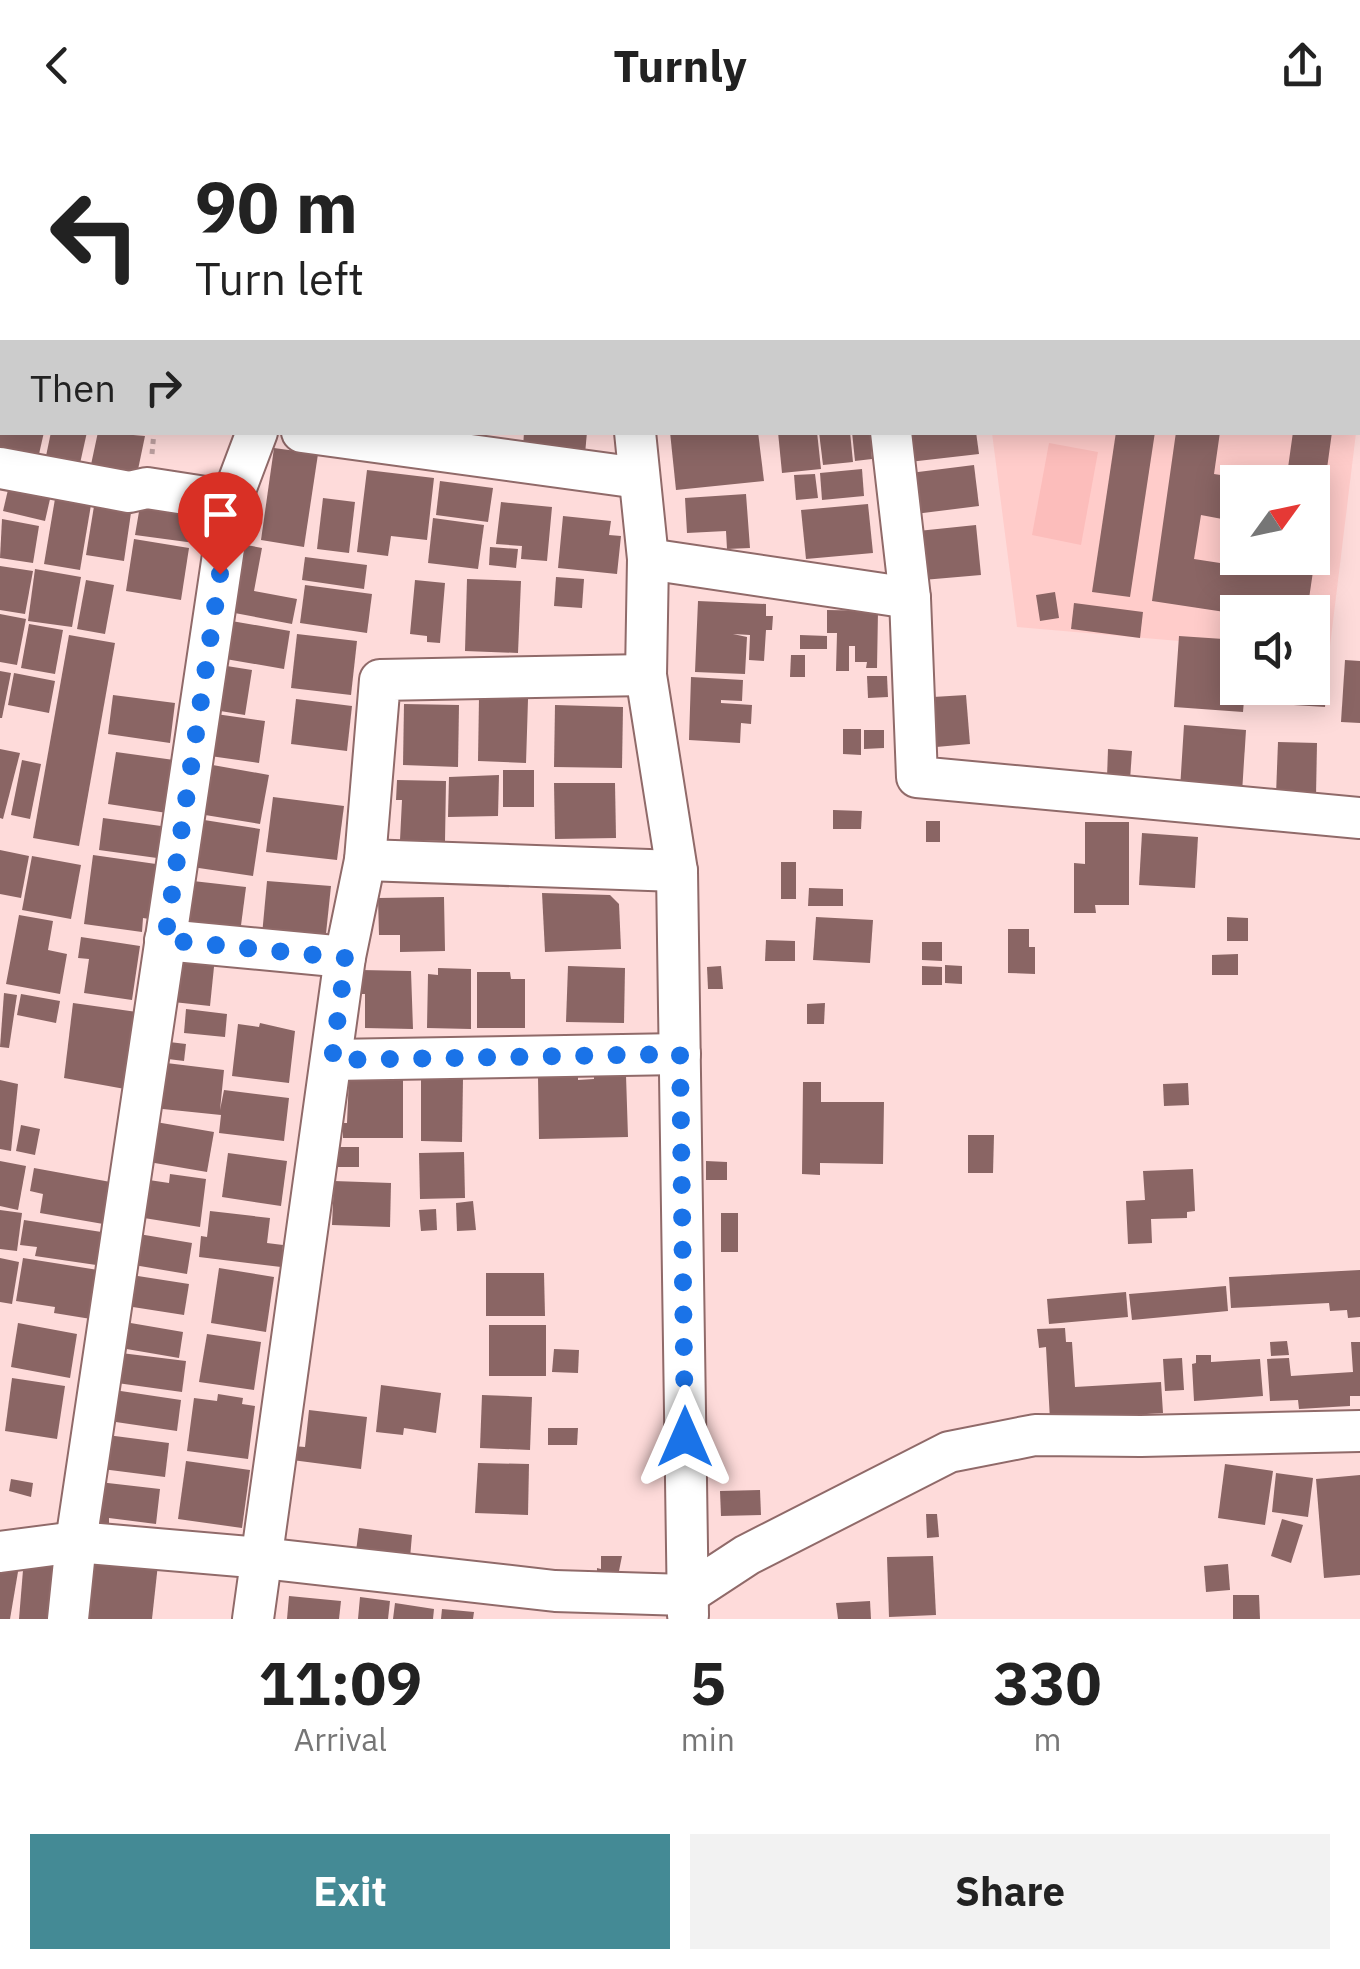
<!DOCTYPE html>
<html lang="en">
<head>
<meta charset="utf-8">
<style>
	:root { --surface:#fff; --page:#f2f2f2; --text:#222; --muted:#767676; --accent:#448a95 }
	body { margin:0; font-family:"IBM Plex Sans",sans-serif; background:var(--page); color:var(--text); height:100vh; display:flex; flex-direction:column; font-size:38px; white-space:nowrap }
	* { box-sizing:border-box; margin:0 }
	p { font-size:32px; color:var(--muted) }
	.icon { flex:none; width:55px; height:55px; fill:none; stroke:currentColor; stroke-width:2; stroke-linecap:round; stroke-linejoin:round }
	.map { position:relative; height:1489px; overflow:hidden }
	.panel { display:flex; flex-direction:column; background:var(--surface); flex:1 }
	.panel>* { flex:none }
	.hud { position:absolute; left:0px; top:0px; width:1360px; height:305px; box-shadow:0 5px 25px #0003; background:#fff; color:var(--text); overflow:hidden }
	.needle { width:65px; rotate:57deg }
	.buttons { position:absolute; left:1220px; top:335px; display:grid; gap:20px }
	.buttons a { display:grid; place-items:center; width:110px; height:110px; border-radius:0px; background:var(--surface); box-shadow:0 5px 25px #0003; font-size:50px }
	.pin { position:absolute; display:grid; place-items:center; width:85px; height:85px; color:#fff; margin:-102px -42px; border-radius:50% 50% 50% 0; rotate:-45deg; box-shadow:0 0 10px #0007 }
	.pin .icon { rotate:45deg }
	.me { position:absolute; width:110px; margin:-55px; rotate:0deg; stroke-linejoin:round; filter:drop-shadow(0 0 8px #0008) }
	.turn { display:flex; align-items:center; gap:35px; height:210px; padding:0 30px; font-size:45px }
	.turn .icon { width:130px; height:130px; stroke-width:2.5 }
	.turn b { display:block; font-size:70px; line-height:85px }
	.then { display:flex; align-items:center; height:95px; padding:0 30px; background:#0003; gap:20px; font-size:38px }
	.eta { display:flex; justify-content:space-evenly; align-items:center; height:170px; text-align:center }
	.eta b { font-size:60px; font-weight:700; line-height:70px }
	.cta { display:flex; gap:20px; margin-top:auto; padding:20px 30px }
	.cta a { flex:1; height:115px; border-radius:0px; background:var(--accent); color:#fff; font-size:40px; font-weight:700; line-height:115px; text-align:center }
	.cta a+a { background:var(--page); color:var(--text) }
	header { display:flex; justify-content:space-between; align-items:center; height:130px; padding:0 30px; background:var(--surface); font-size:45px; font-weight:700 }
	.map>svg:first-child { display:block }
	.built { fill:#ffccca; fill-rule:evenodd }
	.green { fill:#fcbdbb }
	.building { fill:#8a6564 }
	.lines { fill:none; stroke-linecap:round; stroke-linejoin:round }
	.minor-casing { stroke:#906a69; stroke-width:44 }
	.path { stroke:#bda0a0; stroke-width:5; stroke-dasharray:5 5; stroke-linecap:butt }
	.minor { stroke:#fff; stroke-width:40 }
	.route { stroke:#1a73e8; stroke-width:18; stroke-dasharray:0 32.4 }
</style>
</head>
<body>
<header><svg class="icon" aria-label="back" viewBox="0 0 24 24"><path d="M15 5l-7 7 7 7"/></svg>Turnly<svg class="icon" aria-label="share" viewBox="0 0 24 24"><path d="M12 15V3M7 8l5-5 5 5M5 13v7h14v-7"/></svg></header>
<div class="map">
<svg width="1360" height="1489" viewBox="0 0 1360 1489">
	<rect width="100%" height="100%" fill="#fedbda"/>
	<path class="built" d="M992 303H1356L1329 524 1313 523 1312 482H1238L1237 516 1017 497ZM1238 352H1312V428H1238Z"/>
	<path class="green" d="M1049 313 1098 322 1081 415 1032 405Z"/>
	<g class="building">
		<path d="M0 302H44L37 333 0 324Z"/>
		<path d="M51 302H87L79 338 45 331Z"/>
		<path d="M98 302 145 306 135 354 89 344Z"/>
		<path d="M524 302H587L585 324 523 318Z"/>
		<path d="M670 302H758L764 351 676 360Z"/>
		<path d="M778 302H817L821 339 782 343Z"/>
		<path d="M819 302H850L853 332 823 335Z"/>
		<path d="M852 302H870L872 329 855 331Z"/>
		<path d="M905 302H976L979 324 909 332Z"/>
		<path d="M1116 302H1155L1130 467 1092 462Z"/>
		<path d="M1176 302H1220L1214 344 1253 350 1238 352V392L1201 385 1194 429 1272 441 1275 428H1315L1307 482 1238 484 1152 471Z"/>
		<path d="M1293 302H1332L1315 426 1312 352H1286Z"/>
		<path d="M274 318 318 324 304 417 261 410Z"/>
		<path d="M974 335 979 376 915 384 910 343Z"/>
		<path d="M862 339 864 366 822 370 820 343Z"/>
		<path d="M367 340 434 348 427 410 391 406 388 426 357 422Z"/>
		<path d="M815 344 818 368 796 370 794 345Z"/>
		<path d="M11 347 53 356 45 391 3 381Z"/>
		<path d="M440 351 493 358 488 392 436 385Z"/>
		<path d="M57 357 93 363 80 440 44 434Z"/>
		<path d="M96 364 133 369 124 431 86 425Z"/>
		<path d="M746 364 750 418 727 419 726 401 687 403 685 368Z"/>
		<path d="M323 368 355 372 349 423 317 419Z"/>
		<path d="M141 370 206 379 211 398 205 400 202 414 135 405Z"/>
		<path d="M501 372 552 377 547 431 521 429 522 416 496 414Z"/>
		<path d="M868 374 873 423 806 429 801 380Z"/>
		<path d="M563 386 611 391 609 405 621 406 617 444 558 438Z"/>
		<path d="M433 388 484 395 478 439 428 433Z"/>
		<path d="M2 389 39 396 33 433 0 428Z"/>
		<path d="M976 395 981 445 923 450 918 401Z"/>
		<path d="M134 409 189 418 181 470 126 461Z"/>
		<path d="M236 413 262 418 254 461 297 469 292 494 224 481Z"/>
		<path d="M490 417 518 419 516 438 489 435Z"/>
		<path d="M305 427 367 435 364 459 302 450Z"/>
		<path d="M0 436 33 441 25 484 0 480Z"/>
		<path d="M35 439 81 447 72 497 28 491Z"/>
		<path d="M556 447 584 449 582 478 554 476Z"/>
		<path d="M467 449 521 451 518 523 465 521Z"/>
		<path d="M86 450 114 455 105 504 77 499Z"/>
		<path d="M415 450 445 453 440 513 427 512V506L410 504Z"/>
		<path d="M305 455 372 464 367 503 300 493Z"/>
		<path d="M1055 462 1059 488 1040 491 1036 465Z"/>
		<path d="M698 471 766 474V486H773L772 500H766L764 531 749 530 750 505 733 504 747 507 745 544 695 542Z"/>
		<path d="M1074 473 1143 482 1140 508 1071 499Z"/>
		<path d="M827 480 878 481 877 538H866L867 532H855V516H849V541H836L837 503H827Z"/>
		<path d="M0 484 26 489 17 535 0 532Z"/>
		<path d="M220 489 290 501 284 539 214 527Z"/>
		<path d="M29 494 63 500 55 544 21 538Z"/>
		<path d="M297 504 357 511 351 565 291 558Z"/>
		<path d="M69 505 115 513 79 716 33 708Z"/>
		<path d="M800 505 827 506V519H800Z"/>
		<path d="M1179 506 1238 510V558H1245L1243 582 1174 577Z"/>
		<path d="M791 525H805V547H790Z"/>
		<path d="M1345 530 1360 531V593L1341 592Z"/>
		<path d="M214 534 252 540 245 585 208 579Z"/>
		<path d="M1312 536H1321L1320 543 1328 544 1325 577 1278 574 1279 558H1312Z"/>
		<path d="M0 541 11 543 2 588H0Z"/>
		<path d="M14 543 55 551 49 583 8 575Z"/>
		<path d="M867 546H887L888 567 868 568Z"/>
		<path d="M691 547 743 550 742 571 721 570V573L752 575 751 594 741 593 740 613 689 610Z"/>
		<path d="M113 565 175 573 170 613 108 604Z"/>
		<path d="M966 565 970 614 936 617 933 567Z"/>
		<path d="M479 568 528 569 526 633 478 631Z"/>
		<path d="M296 569 352 576 347 621 291 614Z"/>
		<path d="M404 574 459 575 458 637 403 635Z"/>
		<path d="M555 575 623 577 622 638 554 637Z"/>
		<path d="M209 583 265 591 259 633 203 625Z"/>
		<path d="M1184 595 1246 600 1242 663 1180 659Z"/>
		<path d="M843 599H861V625L843 624Z"/>
		<path d="M864 600H884V618L864 619Z"/>
		<path d="M1278 612 1317 613 1316 666 1276 665Z"/>
		<path d="M0 619 20 623 3 689 0 688Z"/>
		<path d="M1108 619 1132 621 1130 650 1107 648Z"/>
		<path d="M116 622 174 630 167 683 108 674Z"/>
		<path d="M22 630 41 634 30 689 11 685Z"/>
		<path d="M207 634 269 645 260 694 199 684Z"/>
		<rect x="503" y="640" width="31" height="37"/>
		<path d="M499 645 498 686 448 687 449 647Z"/>
		<path d="M397 650 446 651 445 711 400 710 402 670H396Z"/>
		<path d="M554 653H615L616 708 555 709Z"/>
		<path d="M273 667 344 676 337 730 266 722Z"/>
		<path d="M833 680 862 681 861 699H833Z"/>
		<path d="M103 688 161 696 157 728 99 720Z"/>
		<path d="M198 689 260 699 253 746 192 737Z"/>
		<rect x="926" y="691" width="14" height="21"/>
		<path d="M1085 692H1129V775H1095L1096 783H1074V733L1085 734Z"/>
		<path d="M1142 703 1198 707 1195 758 1139 755Z"/>
		<path d="M0 720 29 726 21 768 0 764Z"/>
		<path d="M93 725 156 734 149 789 143 788 142 802 84 794Z"/>
		<path d="M32 726 81 735 71 789 22 780Z"/>
		<rect x="781" y="732" width="15" height="37"/>
		<path d="M184 750 246 757 240 803 178 795Z"/>
		<path d="M267 751 331 756 325 813 262 805Z"/>
		<path d="M809 758 843 759V776H808Z"/>
		<path d="M542 763 610 765 619 774 621 819 545 822Z"/>
		<path d="M444 767 445 821 400 822V805H379L378 768Z"/>
		<path d="M19 785 53 791 48 820 67 824 60 864 6 854Z"/>
		<path d="M816 787 873 790 870 833 813 830Z"/>
		<path d="M1227 787 1248 788V811H1227Z"/>
		<path d="M1008 799H1029V817H1035V844L1008 843Z"/>
		<path d="M81 807 140 816 132 870 84 863 89 829 78 828Z"/>
		<path d="M766 810 795 811V831H765Z"/>
		<path d="M922 812H942V831L922 830Z"/>
		<path d="M168 822 215 827 210 876 164 871Z"/>
		<path d="M1238 824V845H1212V825Z"/>
		<path d="M945 835 962 836V854L945 853Z"/>
		<path d="M568 836 625 838 624 893 566 892Z"/>
		<path d="M721 836 723 859H708L707 837Z"/>
		<path d="M922 836 942 837V855H922Z"/>
		<path d="M438 838 471 839V899L427 898 428 844 438 845Z"/>
		<path d="M361 840 411 841 413 899 365 898V864H360Z"/>
		<path d="M477 842H510L511 849H525V898H477Z"/>
		<path d="M4 863 17 865 9 918 0 917Z"/>
		<path d="M21 864 60 871 56 893 17 885Z"/>
		<path d="M73 873 137 882 125 959 64 948Z"/>
		<path d="M825 873 824 894H807V874Z"/>
		<path d="M186 879 227 884 225 907 184 903Z"/>
		<path d="M260 893 295 901 289 953 232 946 238 894 259 897Z"/>
		<path d="M161 911 186 914 184 931 160 928Z"/>
		<path d="M158 932 224 940 220 980 224 960 289 968 284 1011 219 1003 221 985 153 978Z"/>
		<path d="M594 945H626L628 1007 539 1009 538 947 578 946V950L594 949Z"/>
		<path d="M349 947 403 948V1008H343V993H347Z"/>
		<path d="M421 949H463L462 1012 421 1011Z"/>
		<path d="M0 950 18 954 11 1021 0 1019Z"/>
		<path d="M803 952H821V972H884L883 1034 820 1033V1045L802 1044Z"/>
		<path d="M1188 953 1189 975 1164 976 1163 954Z"/>
		<path d="M150 991 214 1002 207 1042 143 1031Z"/>
		<path d="M21 995 40 999 35 1025 16 1021Z"/>
		<path d="M968 1005H994L993 1043H968Z"/>
		<rect x="335" y="1017" width="24" height="20"/>
		<path d="M464 1022 465 1068 420 1069 419 1023Z"/>
		<path d="M228 1023 287 1031 281 1076 222 1067Z"/>
		<path d="M0 1031 26 1036 18 1080 0 1076Z"/>
		<path d="M706 1031 727 1032V1050H706Z"/>
		<path d="M34 1038 116 1053 109 1095 40 1083 43 1064 30 1061Z"/>
		<path d="M1193 1039 1195 1081 1187 1082V1088L1151 1089 1152 1113 1128 1114 1126 1071 1145 1070 1143 1041Z"/>
		<path d="M170 1044 206 1049 200 1097 144 1088 149 1050 169 1053Z"/>
		<path d="M334 1051 391 1053 390 1097 332 1095Z"/>
		<path d="M473 1071 476 1100 457 1101 456 1073Z"/>
		<path d="M436 1079 437 1100 421 1101 419 1080Z"/>
		<path d="M0 1080 22 1083 17 1121 0 1119Z"/>
		<path d="M210 1081 270 1088 267 1113 283 1115 281 1137 199 1127 201 1106 207 1107Z"/>
		<rect x="721" y="1083" width="17" height="39"/>
		<path d="M24 1090 108 1103 103 1136 35 1126 37 1117 20 1115Z"/>
		<path d="M133 1103 192 1113 187 1144 128 1134Z"/>
		<path d="M0 1128 19 1132 12 1174 0 1172Z"/>
		<path d="M23 1128 98 1140 91 1189 54 1183 55 1177 16 1171Z"/>
		<path d="M219 1138 274 1147 266 1202 211 1193Z"/>
		<path d="M1360 1140V1187L1348 1188 1347 1180 1330 1181 1329 1173 1231 1178 1229 1147Z"/>
		<path d="M486 1143H544L545 1186H486Z"/>
		<path d="M125 1144 189 1154 184 1185 120 1175Z"/>
		<path d="M1226 1156 1228 1181 1132 1190 1129 1164Z"/>
		<path d="M1126 1162 1128 1187 1049 1194 1047 1169Z"/>
		<path d="M119 1191 183 1202 179 1228 115 1217Z"/>
		<path d="M18 1193 77 1204 70 1248 11 1237Z"/>
		<rect x="489" y="1195" width="57" height="51"/>
		<path d="M1065 1198 1066 1212H1072L1075 1257 1161 1252 1163 1283 1050 1290 1046 1217 1039 1218 1037 1199Z"/>
		<path d="M207 1204 261 1212 254 1260 199 1252Z"/>
		<path d="M1287 1211 1289 1225 1271 1226 1270 1212Z"/>
		<path d="M1351 1212H1360V1266H1350V1276L1299 1279 1298 1270 1270 1271 1267 1229 1289 1228 1291 1246 1353 1242Z"/>
		<path d="M554 1219 579 1220 578 1243 552 1242Z"/>
		<path d="M121 1223 186 1231 182 1262 117 1253Z"/>
		<path d="M1196 1225H1211V1232L1260 1229 1263 1266 1194 1271 1192 1234 1196 1233Z"/>
		<path d="M1182 1228 1184 1260 1165 1261 1163 1229Z"/>
		<path d="M12 1248 65 1256 57 1309 5 1301Z"/>
		<path d="M381 1255 441 1263 436 1303 404 1298 403 1305 376 1302Z"/>
		<path d="M114 1260 181 1270 177 1301 109 1291Z"/>
		<path d="M218 1264 243 1268 242 1274 255 1276 248 1329 187 1321 194 1268 217 1271Z"/>
		<path d="M482 1265 532 1267 530 1320 480 1318Z"/>
		<path d="M309 1280 367 1287 361 1339 292 1330 293 1316 305 1317Z"/>
		<path d="M548 1298H578L577 1315H548Z"/>
		<path d="M107 1305 169 1313 165 1347 102 1339Z"/>
		<path d="M186 1331 250 1340 242 1398 178 1389Z"/>
		<path d="M478 1333 529 1334 528 1385 475 1383Z"/>
		<path d="M1225 1334 1273 1341 1265 1395 1218 1388Z"/>
		<path d="M1276 1343 1313 1348 1308 1387 1272 1382Z"/>
		<path d="M1360 1345V1445L1324 1448 1316 1349Z"/>
		<path d="M11 1349 33 1353 31 1367 9 1361Z"/>
		<path d="M99 1352 160 1359 156 1394 109 1388V1395L89 1393Z"/>
		<path d="M760 1360 761 1385 721 1386 720 1361Z"/>
		<path d="M926 1384H937L939 1407 927 1408Z"/>
		<path d="M1282 1389 1303 1395 1291 1433 1271 1426Z"/>
		<path d="M359 1398 412 1405 410 1428 356 1421Z"/>
		<path d="M88 1426 158 1434 152 1489H88Z"/>
		<path d="M601 1426H622L618 1446H597V1438L601 1439Z"/>
		<path d="M933 1426 936 1485 889 1487 887 1427Z"/>
		<path d="M0 1427 20 1430 10 1489H0Z"/>
		<path d="M24 1428 56 1432 51 1489H19Z"/>
		<path d="M1228 1434 1230 1460 1206 1462 1204 1436Z"/>
		<path d="M1233 1465H1259L1260 1489H1233Z"/>
		<path d="M289 1466 341 1471 339 1489H287Z"/>
		<path d="M360 1467 390 1471 388 1489H358Z"/>
		<path d="M870 1471 871 1489H838L836 1473Z"/>
		<path d="M395 1473 434 1479 433 1489H393Z"/>
		<path d="M442 1479 474 1482 473 1489H441Z"/>
	</g>
	<g class="lines">
		<defs>
			<g id="minor">
				<path d="M606 0V2"/>
				<path d="M858 0V2"/>
				<path d="M302 2V0"/>
				<path d="M1358 137 1360 138"/>
				<path d="M302 302 639 348"/>
				<path d="M635 302 648 429 646 545 677 741 688 1485"/>
				<path d="M891 302 910 468 917 647 1360 688"/>
				<path d="M0 338 129 362 147 358 231 371"/>
				<path d="M648 429 910 468"/>
				<path d="M365 730 677 741"/>
				<path d="M165 810 345 827"/>
				<path d="M332 930 680 924"/>
				<path d="M0 1422 76 1412 262 1428 555 1461 686 1465 747 1425 949 1322 1035 1305 1141 1306 1360 1301"/>
				<path d="M68 1489 76 1412 231 371 257 302"/>
				<path d="M253 1489 345 827 365 730 380 550 646 545"/>
			</g>
		</defs>
		<use href="#minor" class="minor-casing"/>
		<g class="path">
			<path d="M1048 0V2"/>
			<path d="M192 2 193 0"/>
			<path d="M152 324 154 302"/>
		</g>
		<use href="#minor" class="minor"/>
	</g>
	<g class="lines">
		<path class="route" d="M220 444 165 810 346 828 332 930 680 924 685 1307"/>
	</g>
</svg>
<div class="buttons">
<a><svg class="needle" viewBox="-14 -14 28 28"><path d="M0-13l5 13h-10z" fill="#e53935"/><path d="M0 13l5-13h-10z" fill="#767676"/></svg></a>
<a><svg class="icon" aria-label="sound" viewBox="0 0 24 24"><path d="M4 9h4l5-4v14l-5-4H4zM17 9q2 3 0 6"/></svg></a>
</div>
<div class="pin" style="left:220px;top:444px;background:#d93025"><svg class="icon" aria-label="arrive" viewBox="0 0 24 24"><path d="M6 21V4h12l-3 4 3 4H6"/></svg></div>
<svg class="me" style="left:685px;top:1307px" viewBox="-20 -20 40 40"><path d="M0-17L14 15 0 8-14 15z" fill="#1a73e8" stroke="#fff" stroke-width="4"/></svg>
<div class="hud">
<div class="turn"><svg class="icon" aria-label="left" viewBox="0 0 24 24"><path d="M17 20v-9H6M10 6l-5 5 5 5"/></svg><div><b>90 m</b>Turn left</div></div>
<div class="then">Then<svg class="icon" aria-label="right" viewBox="0 0 24 24"><path d="M7 20v-9h11M14 6l5 5-5 5"/></svg></div>
</div>
</div>
<section class="panel">
<div class="eta">
<div><b>11:09</b><p>Arrival</p></div>
<div><b>5</b><p>min</p></div>
<div><b>330</b><p>m</p></div>
</div>
<div class="cta"><a>Exit</a><a>Share</a></div>
</section>
</body>
</html>
